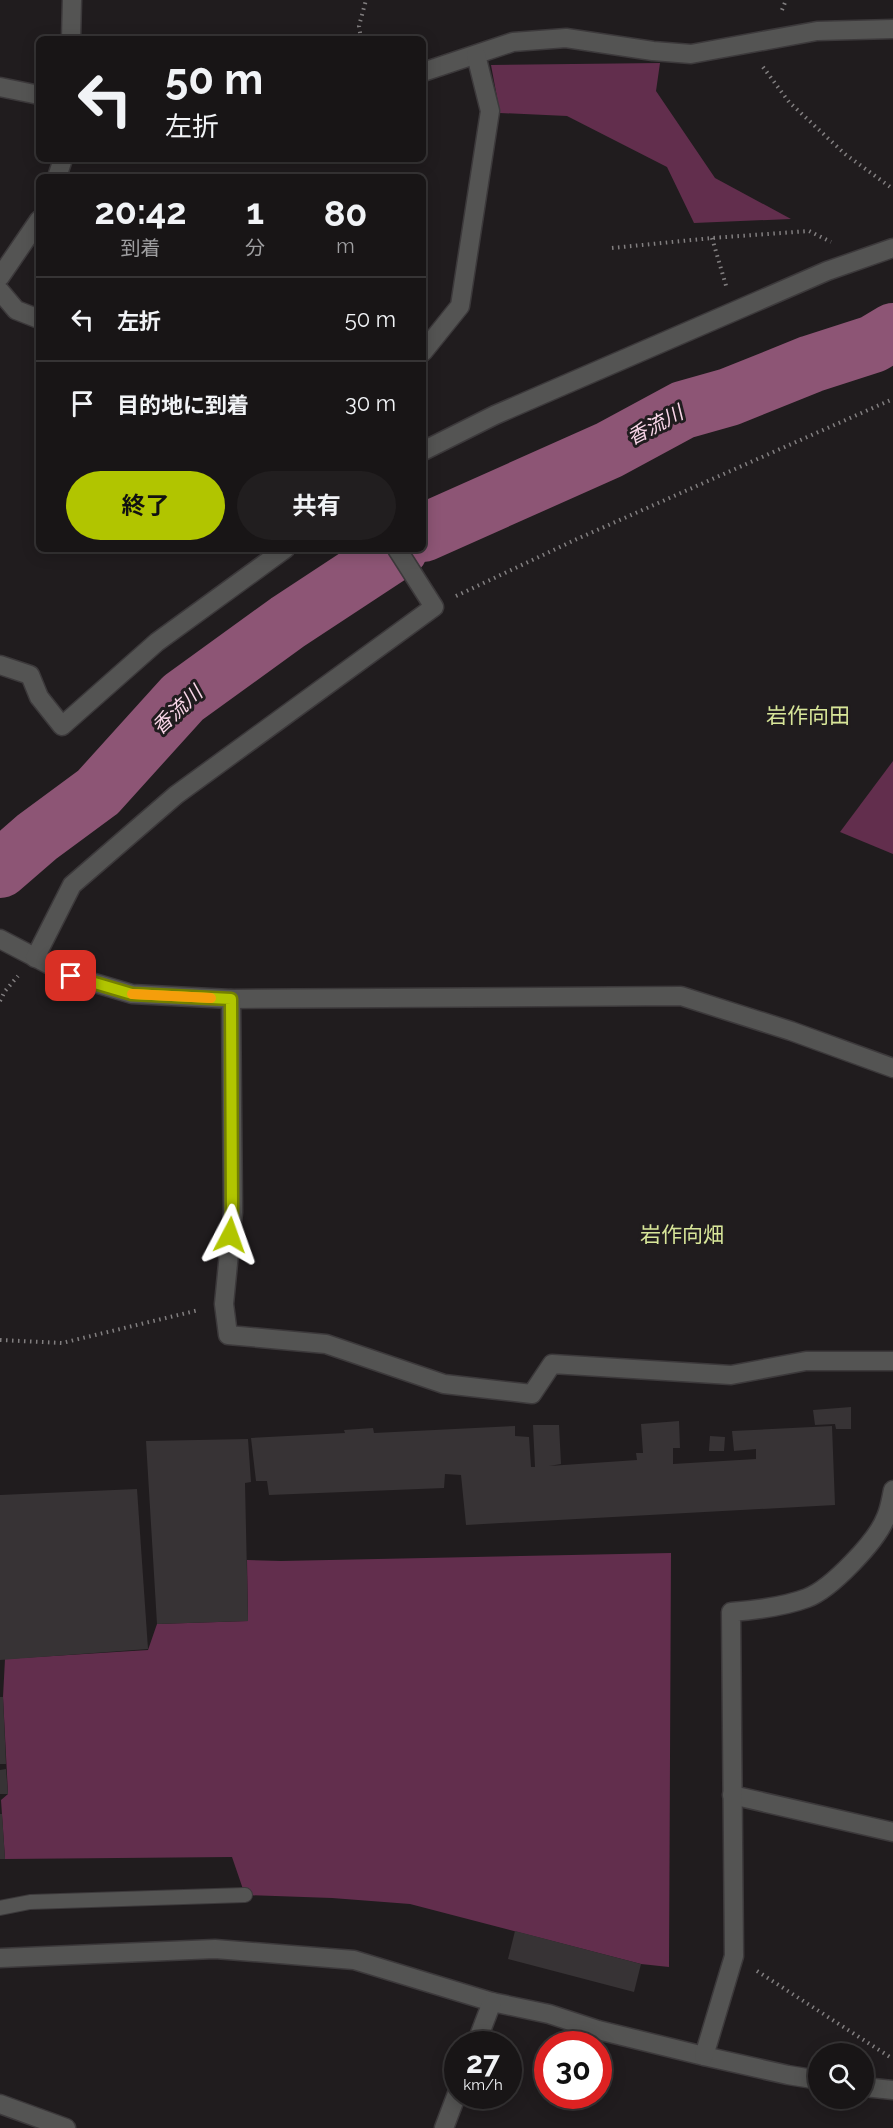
<!DOCTYPE html>
<html lang="ja">
<head>
<meta charset="utf-8">
<style>
	:root { --surface:#181516; --page:#211e1f; --text:#f1f3f6; --muted:#9f9fa1; --line:#363435; --accent:#b1c500 }
	body { margin:0; font-family:Raleway,"Noto Sans JP",sans-serif; background:var(--page); color:var(--text); height:100vh; display:flex; flex-direction:column; font-size:22px; white-space:nowrap }
	* { box-sizing:border-box; margin:0 }
	p { font-size:20px; color:var(--muted) }
	.icon { flex:none; width:33px; height:33px; fill:none; stroke:currentColor; stroke-width:2; stroke-linecap:round; stroke-linejoin:round }
	.map { position:relative; flex:1; overflow:hidden }
	.side { position:absolute; left:36px; top:174px; width:390px; height:378px; display:flex; flex-direction:column; background:var(--surface); border-radius:9px; box-shadow:0 3px 15px #0003,0 0 0 2px var(--line) }
	.side>* { flex:none }
	.hud { position:absolute; left:36px; top:36px; width:390px; height:126px; border-radius:9px; box-shadow:0 3px 15px #0003,0 0 0 2px var(--line); background:#181516; color:var(--text); overflow:hidden }
	.tools { position:absolute; left:808px; top:2043px; display:grid; gap:12px }
	.tools a { display:grid; place-items:center; width:66px; height:66px; border-radius:50%; background:var(--surface); box-shadow:0 3px 15px #0003,0 0 0 2px var(--line); font-size:30px }
	.speed { position:absolute; left:444px; top:2031px; display:flex; gap:12px; font-size:30px; font-weight:700; text-align:center }
	.speed>* { display:grid; place-content:center; width:78px; height:78px; border-radius:50%; background:var(--surface); box-shadow:0 3px 15px #0003,0 0 0 2px var(--line); line-height:1 }
	.speed small { font-size:15px; font-weight:400 }
	.speed .limit { border:9px solid #d22; background:#fff; color:#111 }
	.pin { position:absolute; display:grid; place-items:center; width:51px; height:51px; color:#fff; margin:-26px; border-radius:12px; box-shadow:0 3px 9px #0006 }
	.me { position:absolute; width:66px; margin:-33px; rotate:4deg; stroke-linejoin:round; filter:drop-shadow(0 0 4px #0008) }
	.turn { display:flex; align-items:center; gap:21px; height:126px; padding:0 30px; font-size:27px }
	.turn .icon { width:78px; height:78px; stroke-width:2.5 }
	.turn b { display:block; font-size:42px; line-height:51px }
	.eta { display:flex; justify-content:space-evenly; align-items:center; height:102px; text-align:center }
	.eta b { font-size:36px; font-weight:700; line-height:42px }
	.action { display:flex; gap:12px; margin-top:auto; padding:12px 30px }
	.action a { flex:1; height:69px; border-radius:36px; background:var(--accent); color:#111; font-size:24px; font-weight:700; line-height:69px; text-align:center }
	.action a+a { background:var(--page); color:var(--text) }
	ul { padding:0; list-style:none }
	li { display:flex; align-items:center; gap:18px; height:84px; padding:0 30px; border-top:2px solid var(--line) }
	li div { flex:1 }
	li b { display:block; font-size:22px }
	li em { font-style:normal }
	.map>svg:first-child { display:block }
	.green { fill:#622e4d }
	.lines { fill:none; stroke-linecap:round; stroke-linejoin:round }
	.river { stroke:#8d5575; stroke-width:58 }
	.building { fill:#373335 }
	.lane-casing { stroke:#3c393b; stroke-width:16 }
	.street-casing { stroke:#3c393b; stroke-width:21 }
	.path { stroke:#827f80; stroke-width:4; stroke-dasharray:1.5 4.5; stroke-linecap:butt }
	.lane { stroke:#545453; stroke-width:14 }
	.street { stroke:#545453; stroke-width:18 }
	.route-casing { stroke:#738000; stroke-width:15 }
	.route { stroke:#b1c500; stroke-width:10 }
	.slow { stroke:#f59e0b; stroke-width:10 }
	.labels { text-anchor:middle; dominant-baseline:central; stroke-width:6; stroke-linejoin:round; paint-order:stroke }
	.water-label { font-size:20px; font-style:italic; fill:#fad7e9; stroke:#201c1e }
	.quarter-label { font-size:21px; fill:#d8e699; stroke:#201c1e }
</style>
</head>
<body>
<div class="map">
<svg width="893" height="2128" viewBox="0 0 893 2128">
	<rect width="100%" height="100%" fill="#201c1e"/>
	<g class="green">
		<path d="M660 63 656 91 715 178 791 219 694 223 667 167 567 116 500 113 491 65Z"/>
		<path d="M893 761V854L840 832Z"/>
		<path d="M671 1553 669 1967 641 1964 410 1904 332 1898 245 1895 232 1857 5 1859 1 1800 8 1794 3 1697 5 1659 148 1650 157 1624 248 1621 247 1560 281 1561Z"/>
	</g>
	<g class="lines">
		<g class="river">
			<path d="M423 533 609 450 683 410 729 397 811 364 873 344 893 332"/>
			<path d="M0 869 37 837 98 792 183 698 288 622 399 549"/>
		</g>
	</g>
	<g class="building">
		<path d="M851 1407V1429H836L835 1424 815 1425 813 1410Z"/>
		<path d="M679 1421 680 1448H673V1464L756 1459V1449L734 1451 732 1431 832 1426 835 1505 466 1525 461 1475 445 1474 444 1488 269 1495 267 1481H256L251 1438 345 1433 344 1430 373 1428 374 1433 515 1426V1436L529 1437 531 1467H535L533 1425H559L561 1464 549 1466 637 1460 636 1453H643L641 1424Z"/>
		<path d="M710 1436 725 1437 724 1451H709Z"/>
		<path d="M248 1439 251 1482 245 1483 248 1621 157 1624 146 1441Z"/>
		<path d="M137 1489 148 1649 0 1660V1495Z"/>
		<path d="M0 1697H3L6 1764H0Z"/>
		<path d="M6 1769 8 1794H0V1770Z"/>
		<path d="M0 1814H2L5 1859H0Z"/>
		<path d="M515 1931 641 1964 634 1992 508 1959Z"/>
	</g>
	<g class="lines">
		<defs>
			<path id="lane" d="M0 1908 30 1902 245 1895"/>
			<g id="street">
				<path d="M71 39 72 0"/>
				<path d="M423 72 513 42 566 38 653 51 691 54 817 31 893 29"/>
				<path d="M0 87 39 95"/>
				<path d="M57 177 63 159"/>
				<path d="M0 277 39 220"/>
				<path d="M0 291 16 310 39 319"/>
				<path d="M423 352 460 306 490 111 476 55"/>
				<path d="M423 451 495 415 827 271 893 248"/>
				<path d="M0 665 30 675 39 697 62 726 157 642 285 549"/>
				<path d="M0 939 71 976 132 994 231 999 681 996 791 1031 893 1068"/>
				<path d="M35 958 72 885 176 795 434 607 397 549"/>
				<path d="M231 999 233 1212 224 1304 228 1335 326 1344 444 1384 532 1394 552 1364 731 1375 806 1361H893"/>
				<path d="M732 1795 893 1832"/>
				<path d="M0 1958 215 1949 354 1960 492 2002 549 2014 598 2030 704 2056 788 2075 819 2080"/>
				<path d="M476 2044 492 2002"/>
				<path d="M704 2056 734 1956 731 1612C757 1610 783 1607 807 1598 831 1589 877 1541 886 1517 890 1508 891 1499 893 1490"/>
				<path d="M864 2087 893 2090"/>
				<path d="M0 2104 66 2128"/>
				<path d="M444 2128 458 2091"/>
			</g>
		</defs>
		<use href="#lane" class="lane-casing"/>
		<use href="#street" class="street-casing"/>
		<g class="path">
			<path d="M782 10 786 0"/>
			<path d="M361 39 359 26 366 0"/>
			<path d="M763 67 789 102 845 154 893 189"/>
			<path d="M712 238 727 289"/>
			<path d="M612 248 712 238 809 231 831 242"/>
			<path d="M456 596 577 539 893 399"/>
			<path d="M0 1001 5 991 18 976"/>
			<path d="M0 1340 62 1343 199 1310"/>
			<path d="M757 1971 893 2059"/>
		</g>
		<use href="#lane" class="lane"/>
		<use href="#street" class="street"/>
	</g>
	<g class="lines">
		<defs>
			<path id="route" d="M71 976 132 994 231 999 232 1212 230 1235"/>
		</defs>
		<use href="#route" class="route-casing"/>
		<use href="#route" class="route"/>
		<path class="slow" d="M132 994 211 998"/>
	</g>
	<g class="labels">
		<g class="water-label">
			<text transform="translate(655 425) rotate(-28)">香流川</text>
			<text transform="translate(177 710) rotate(-43)">香流川</text>
		</g>
		<g class="quarter-label">
			<text x="808" y="715">岩作向田</text>
			<text x="682" y="1234">岩作向畑</text>
		</g>
	</g>
</svg>
<div class="tools">
<a><svg class="icon" aria-label="search" viewBox="0 0 24 24"><circle cx="10" cy="10" r="6"/><path d="M15 15l6 6"/></svg></a>
</div>
<div class="speed"><div>27<small>km/h</small></div><div class="limit">30</div></div>
<div class="pin" style="left:71px;top:976px;background:#d93025"><svg class="icon" aria-label="arrive" viewBox="0 0 24 24"><path d="M6 21V4h12l-3 4 3 4H6"/></svg></div>
<svg class="me" style="left:230px;top:1235px" viewBox="-20 -20 40 40"><path d="M0-17L14 15 0 8-14 15z" fill="#b1c500" stroke="#fff" stroke-width="4"/></svg>
<div class="hud">
<div class="turn"><svg class="icon" aria-label="left" viewBox="0 0 24 24"><path d="M17 20v-9H6M10 6l-5 5 5 5"/></svg><div><b>50 m</b>左折</div></div>
</div>
<section class="side">
<div class="eta">
<div><b>20:42</b><p>到着</p></div>
<div><b>1</b><p>分</p></div>
<div><b>80</b><p>m</p></div>
</div>
<ul>
<li><svg class="icon" aria-label="left" viewBox="0 0 24 24"><path d="M17 20v-9H6M10 6l-5 5 5 5"/></svg><div><b>左折</b></div><em>50 m</em></li>
<li><svg class="icon" aria-label="arrive" viewBox="0 0 24 24"><path d="M6 21V4h12l-3 4 3 4H6"/></svg><div><b>目的地に到着</b></div><em>30 m</em></li>
</ul>
<div class="action"><a>終了</a><a>共有</a></div>
</section>
</div>
</body>
</html>
